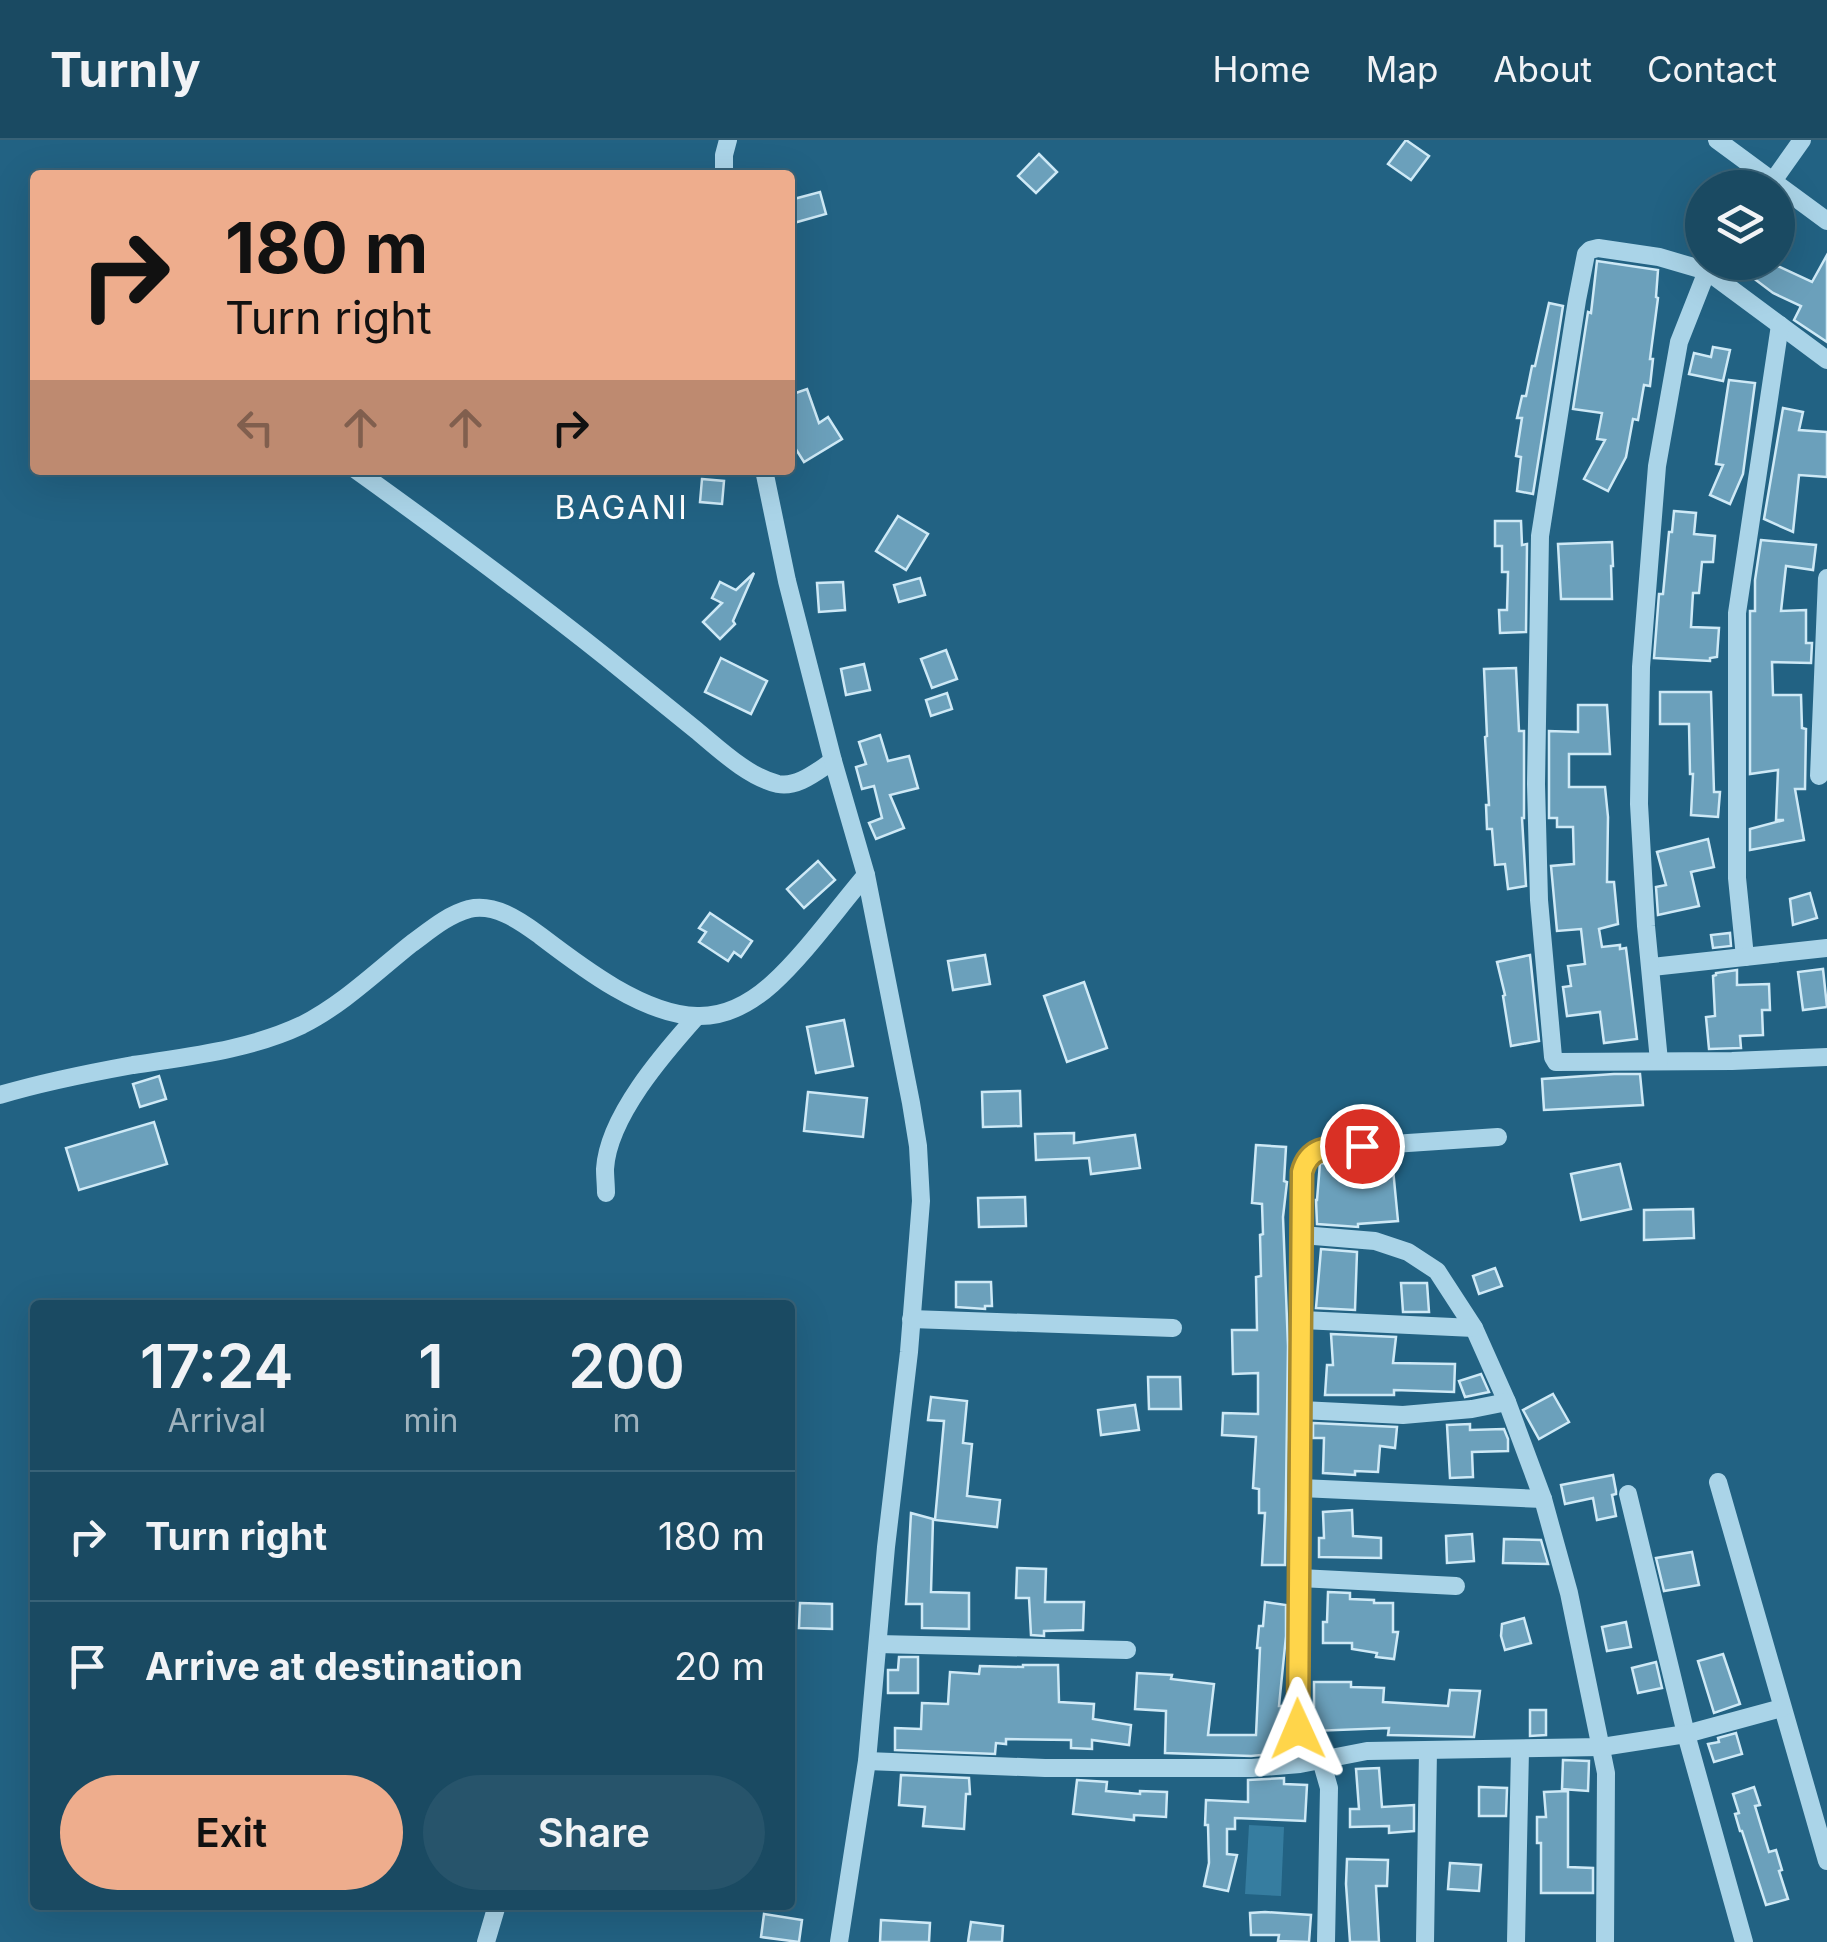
<!DOCTYPE html>
<html lang="en">
<head>
<meta charset="utf-8">
<style>
	:root { --surface:#1a4a62; --page:#27546b; --text:#f1f3f6; --muted:#9fb3be; --line:#386277; --accent:#eead8d }
	body { margin:0; font-family:Inter,sans-serif; background:var(--page); color:var(--text); height:100vh; display:flex; flex-direction:column; font-size:38px; white-space:nowrap }
	* { box-sizing:border-box; margin:0 }
	p { font-size:32px; color:var(--muted) }
	.icon { flex:none; width:55px; height:55px; fill:none; stroke:currentColor; stroke-width:2; stroke-linecap:round; stroke-linejoin:round }
	.map { position:relative; flex:1; overflow:hidden }
	.sheet { position:absolute; left:30px; top:1160px; width:765px; height:610px; display:flex; flex-direction:column; background:var(--surface); border-radius:10px; box-shadow:0 10px 40px #0002,0 0 0 2px var(--line) }
	.sheet>* { flex:none }
	.banner { position:absolute; left:30px; top:30px; width:765px; height:305px; border-radius:10px; box-shadow:0 10px 40px #0002,0 0 0 2px var(--line); background:#eead8d; color:#111; overflow:hidden }
	.controls { position:absolute; left:1685px; top:30px; display:grid; gap:20px }
	.controls a { display:grid; place-items:center; width:110px; height:110px; border-radius:50%; background:var(--surface); box-shadow:0 10px 40px #0002,0 0 0 2px var(--line); font-size:50px }
	.pin { position:absolute; display:grid; place-items:center; width:85px; height:85px; color:#fff; margin:-42px; border:5px solid #fff; border-radius:50%; box-shadow:0 2px 10px #0007 }
	.me { position:absolute; width:110px; margin:-55px; rotate:359deg; stroke-linejoin:round; filter:drop-shadow(0 0 8px #0008) }
	.turn { display:flex; align-items:center; gap:35px; height:210px; padding:0 30px; font-size:45px }
	.turn .icon { width:130px; height:130px; stroke-width:2.5 }
	.turn b { display:block; font-size:70px; line-height:85px }
	.lanes { display:flex; align-items:center; height:95px; padding:0 30px; background:#0003; justify-content:center; gap:50px; direction:ltr }
	.lanes .off { opacity:.35 }
	.eta { display:flex; justify-content:space-evenly; align-items:center; height:170px; text-align:center }
	.eta b { font-size:60px; font-weight:600; line-height:70px }
	.action { display:flex; gap:20px; margin-top:auto; padding:20px 30px }
	.action a { flex:1; height:115px; border-radius:60px; background:var(--accent); color:#111; font-size:40px; font-weight:600; line-height:115px; text-align:center }
	.action a+a { background:var(--page); color:var(--text) }
	ul { padding:0; list-style:none }
	li { display:flex; align-items:center; gap:30px; height:130px; padding:0 30px; border-top:2px solid var(--line) }
	li div { flex:1 }
	li b { display:block; font-size:38px }
	li em { font-style:normal }
	header { display:flex; align-items:center; gap:60px; box-sizing:border-box; height:140px; padding:0 50px; background:var(--surface); border-bottom:2px solid var(--line) }
	header strong { font-size:48px }
	nav { display:flex; gap:55px; margin-inline-start:auto; font-size:35px }
	.map>svg:first-child { display:block }
	.green { fill:#367da0 }
	.building { fill:#6ba0bb; stroke:#cee9f6; stroke-width:2.5 }
	.lines { fill:none; stroke-linecap:round; stroke-linejoin:round }
	.minor { stroke:#aad4e8; stroke-width:18 }
	.route-casing { stroke:#a68a30; stroke-width:25 }
	.route { stroke:#ffd54a; stroke-width:18 }
	.labels { text-anchor:middle; dominant-baseline:central; stroke-width:10; stroke-linejoin:round; paint-order:stroke }
	.neighbourhood-label { font-size:32px; letter-spacing:2.5px; fill:#fff; stroke:#226283 }
</style>
</head>
<body>
<header>
<strong>Turnly</strong>
<nav><a>Home</a><a>Map</a><a>About</a><a>Contact</a></nav>
</header>
<div class="map">
<svg width="1827" height="1802" viewBox="0 0 1827 1802">
	<rect width="100%" height="100%" fill="#226283"/>
	<path class="green" d="M1249 1685 1284 1687 1281 1756 1245 1754Z"/>
	<g class="building">
		<path d="M1406 0 1429 16 1411 40 1388 24Z"/>
		<path d="M1039 14 1057 32 1036 53 1018 36Z"/>
		<path d="M820 52 826 74 790 84V60Z"/>
		<path d="M1827 115V202L1794 180 1801 166 1773 153 1732 122H1769L1812 142Z"/>
		<path d="M1597 121 1658 130 1656 157 1658 158 1650 219H1653L1650 246 1644 245 1638 280 1633 279 1626 317 1608 351 1584 339 1605 300 1597 299 1602 273 1573 269 1588 172 1591 173Z"/>
		<path d="M1549 163 1563 166 1533 354 1517 351 1521 317 1516 316 1522 278H1517L1522 256H1526L1532 226H1535Z"/>
		<path d="M1713 207 1730 210 1723 241 1689 234 1694 213 1711 217Z"/>
		<path d="M1729 240 1755 243 1743 334 1730 364 1710 355 1723 325 1716 324Z"/>
		<path d="M807 249 819 283 828 277 842 299 804 322 790 300V255Z"/>
		<path d="M1783 268 1803 272 1799 290 1827 292V337L1799 335 1793 392 1764 379Z"/>
		<path d="M702 339 724 341 722 364 700 362Z"/>
		<path d="M1674 371 1696 373 1694 394 1715 396 1713 422H1702L1699 453H1693L1691 487 1719 488 1717 517 1710 518V521L1654 518 1659 454H1663L1669 392H1672Z"/>
		<path d="M898 376 928 394 906 430 876 411Z"/>
		<path d="M1495 381H1521L1522 405 1527 404 1526 492 1500 493 1499 470H1507L1508 432H1502V406H1495Z"/>
		<path d="M1761 400 1816 405 1813 430 1786 426 1781 471 1806 470V503H1812L1811 523 1772 522 1773 555H1801L1802 588 1806 589 1805 649H1795L1804 700 1750 710V689L1784 680H1776L1778 630 1750 634V471H1755V440Z"/>
		<path d="M1612 402 1613 426H1611L1612 459H1561L1558 404Z"/>
		<path d="M754 433 733 481 735 484 720 499 703 482 722 463 712 458 720 442 736 450Z"/>
		<path d="M920 438 925 455 899 462 894 445Z"/>
		<path d="M843 442 845 470 819 472 817 443Z"/>
		<path d="M946 510 957 539 932 548 921 519Z"/>
		<path d="M721 518 767 541 751 574 705 552Z"/>
		<path d="M864 524 870 550 846 555 841 529Z"/>
		<path d="M1516 528 1519 591H1524V678H1522L1526 746 1508 749 1505 724 1495 725 1492 689H1487L1486 665H1489L1485 597 1487 596 1484 529Z"/>
		<path d="M1660 552H1711L1714 652H1720L1718 677 1691 675 1693 634H1690L1689 584H1660Z"/>
		<path d="M947 553 952 569 931 576 926 560Z"/>
		<path d="M1578 565H1607L1610 614H1569V647H1605L1608 677 1607 742H1614L1618 784 1599 789 1602 807 1620 805V809L1626 808 1637 899 1604 903 1600 872 1567 876 1563 847 1571 846 1568 826 1585 824 1581 789 1557 791 1551 726 1574 724 1573 687H1557V678H1549V591L1578 592Z"/>
		<path d="M880 595 888 621 909 616 918 648 890 655 904 688 876 699 869 683 882 678 874 646 862 649 856 627 866 624 859 602Z"/>
		<path d="M1708 699 1714 727 1691 732 1699 766 1658 775 1656 747 1666 745 1657 712Z"/>
		<path d="M818 721 835 740 804 768 787 749Z"/>
		<path d="M1810 753 1817 778 1793 785 1790 759Z"/>
		<path d="M710 773 752 801 741 817 734 812 728 821 699 802 706 792 699 788Z"/>
		<path d="M1730 793 1731 806 1713 808 1711 795Z"/>
		<path d="M985 815 990 844 953 850 948 821Z"/>
		<path d="M1530 815 1539 901 1511 906 1503 856 1505 855 1497 822Z"/>
		<path d="M1823 829 1827 867 1803 870 1798 832Z"/>
		<path d="M1737 830V845L1769 844 1770 870H1762L1763 895 1740 896 1741 908 1709 909 1706 877 1715 876 1713 836 1716 835V833Z"/>
		<path d="M1084 842 1107 908 1067 922 1044 856Z"/>
		<path d="M844 880 853 926 816 933 807 887Z"/>
		<path d="M1614 934H1640L1643 965 1544 970 1542 939Z"/>
		<path d="M159 936 166 959 140 967 133 944Z"/>
		<path d="M1020 951 1021 986 983 987 982 952Z"/>
		<path d="M808 952 867 958 863 997 804 991Z"/>
		<path d="M154 982 167 1024 79 1050 66 1008Z"/>
		<path d="M1074 993V1003L1135 995 1140 1028 1091 1034 1089 1018 1036 1020 1035 994Z"/>
		<path d="M1256 1005 1286 1007 1284 1041 1287 1042 1283 1077 1288 1206 1285 1425H1262L1265 1373H1259V1349L1253 1348 1256 1297 1222 1295 1223 1273 1258 1274V1233L1233 1234 1232 1190H1257L1256 1137 1261 1136 1260 1095 1263 1094 1262 1064 1252 1063Z"/>
		<path d="M1320 1023 1354 1025 1353 1031 1393 1029 1398 1081 1358 1084V1087L1317 1084 1316 1060H1317Z"/>
		<path d="M1620 1024 1631 1069 1581 1080 1571 1034Z"/>
		<path d="M1025 1057 1026 1086 979 1087 978 1058Z"/>
		<path d="M1693 1069 1694 1098 1644 1100V1070Z"/>
		<path d="M1321 1109 1357 1112 1355 1170 1316 1168Z"/>
		<path d="M1495 1128 1502 1146 1479 1154 1473 1136Z"/>
		<path d="M956 1142H991L992 1166H985V1169L956 1167Z"/>
		<path d="M1401 1143H1427L1429 1172H1403Z"/>
		<path d="M1331 1194 1396 1197 1393 1223 1455 1224 1454 1252 1394 1250V1255H1325L1327 1225H1333Z"/>
		<path d="M1481 1234 1489 1252 1465 1257 1459 1241Z"/>
		<path d="M1148 1237H1180L1181 1269H1149Z"/>
		<path d="M1553 1254 1569 1282 1539 1299 1523 1270Z"/>
		<path d="M931 1257 967 1261 963 1303 972 1304 967 1356 1000 1360 997 1387 935 1380 944 1281 928 1280Z"/>
		<path d="M1135 1265 1139 1290 1101 1295 1098 1270Z"/>
		<path d="M1313 1283 1397 1287 1395 1308 1380 1306 1378 1332 1355 1331V1335L1323 1333 1324 1298H1313Z"/>
		<path d="M1470 1284V1290L1504 1289 1508 1299V1311L1472 1312 1473 1337 1450 1338 1447 1285Z"/>
		<path d="M1613 1335 1616 1351V1354L1612 1355 1616 1376 1597 1380 1593 1358 1565 1364 1561 1345Z"/>
		<path d="M1352 1370 1353 1396 1381 1398V1418L1319 1417V1398H1324L1323 1372Z"/>
		<path d="M911 1373 933 1379 931 1452 969 1453V1489L922 1488V1464H906Z"/>
		<path d="M1472 1394 1474 1421 1447 1423 1446 1396Z"/>
		<path d="M1504 1399 1541 1400 1548 1424 1503 1423Z"/>
		<path d="M1692 1412 1699 1445 1664 1451 1656 1418Z"/>
		<path d="M1017 1428 1046 1429 1045 1462H1084L1083 1490 1044 1491V1496L1031 1495 1029 1458H1016Z"/>
		<path d="M1328 1452 1350 1453V1459L1374 1460V1463H1393V1492H1398L1394 1519 1376 1517 1377 1513 1352 1509V1503H1323V1482H1327Z"/>
		<path d="M1265 1462 1286 1465V1496L1279 1566H1286L1284 1613 1251 1616 1165 1613 1166 1571 1135 1569 1137 1533 1172 1535 1171 1539 1214 1544 1208 1595H1256L1260 1508H1257L1259 1486H1263Z"/>
		<path d="M800 1463 832 1464V1489L799 1488Z"/>
		<path d="M1524 1478 1531 1503 1505 1510 1501 1496 1502 1484Z"/>
		<path d="M1626 1482 1631 1507 1607 1511 1602 1487Z"/>
		<path d="M1723 1514 1740 1564 1714 1573 1698 1521Z"/>
		<path d="M899 1517H918V1553H888V1530H898Z"/>
		<path d="M1656 1522 1662 1548 1638 1553 1632 1528Z"/>
		<path d="M1023 1525H1058L1059 1562 1094 1564 1093 1579 1131 1585 1129 1605 1092 1600V1609L1071 1608V1600L1006 1599V1604L996 1603 995 1614 895 1610V1588L921 1589 922 1563 948 1564 950 1532 979 1534 980 1526 1023 1527Z"/>
		<path d="M1314 1542H1351V1547L1384 1548 1383 1562 1448 1566 1450 1550 1480 1551 1474 1597 1388 1595 1389 1588 1312 1591 1311 1566H1314Z"/>
		<path d="M1530 1570H1546V1595L1530 1596Z"/>
		<path d="M1736 1593 1742 1614 1714 1622 1708 1604 1719 1602 1718 1598Z"/>
		<path d="M1563 1620 1589 1621 1588 1651 1562 1649Z"/>
		<path d="M1379 1628 1382 1667 1414 1665V1691L1389 1693V1686L1350 1687V1669H1359L1356 1629Z"/>
		<path d="M901 1635 969 1638 970 1654H966L964 1689 923 1686 925 1667 899 1665Z"/>
		<path d="M1284 1638V1644L1307 1645 1305 1681 1235 1678V1689H1227V1714L1237 1715 1228 1751 1204 1746 1209 1723 1208 1685H1205L1206 1660 1248 1662V1640Z"/>
		<path d="M1077 1640 1107 1642 1106 1651 1140 1654V1651L1167 1652 1166 1677 1134 1675V1680L1073 1674Z"/>
		<path d="M1479 1647 1507 1648 1506 1676H1479Z"/>
		<path d="M1754 1647 1760 1665 1755 1666 1769 1712 1776 1710 1782 1730 1779 1731 1788 1759 1766 1765 1742 1691H1740L1735 1674 1739 1673 1733 1654Z"/>
		<path d="M1568 1651V1727L1593 1728V1753H1541V1703H1537V1677H1546L1544 1652Z"/>
		<path d="M1347 1719 1388 1720 1387 1746H1376L1379 1802H1350L1346 1744Z"/>
		<path d="M1450 1723 1481 1725 1479 1751 1448 1749Z"/>
		<path d="M1265 1772 1311 1775 1309 1802 1278 1801 1279 1795H1251L1250 1773Z"/>
		<path d="M764 1774 802 1780 799 1802 761 1797Z"/>
		<path d="M881 1780 930 1783 929 1802H880Z"/>
		<path d="M971 1782 1003 1786 1002 1802H968Z"/>
	</g>
	<g class="lines">
		<g class="minor">
			<path d="M1717 0 1827 81"/>
			<path d="M724 35V15L728 0"/>
			<path d="M1768 48 1802 0"/>
			<path d="M1827 220 1707 131 1659 117 1598 108 1590 110 1586 114 1577 160 1540 396 1536 644 1539 760 1553 917 1556 922 1732 921 1827 917"/>
			<path d="M356 330C441 391 525 453 607 518 637 542 666 566 696 590 719 609 748 637 778 644 798 648 817 631 833 621"/>
			<path d="M764 330 787 441 833 621 866 735 911 963 918 1006 921 1061 909 1212 886 1407 867 1621 839 1802"/>
			<path d="M1819 636 1827 438"/>
			<path d="M1745 817 1737 738V473L1780 185"/>
			<path d="M1652 827 1827 808"/>
			<path d="M1659 921 1646 786 1639 664 1641 527 1657 326 1679 202 1707 131 1713 122"/>
			<path d="M0 955C43 942 89 933 133 925 190 916 249 910 302 885 342 865 376 832 411 804 429 791 447 775 469 769 494 763 519 780 538 794 580 826 643 875 697 876 726 877 752 862 772 844 805 814 837 769 866 735"/>
			<path d="M606 1053C606 1045 605 1037 605 1029 608 977 663 914 697 876"/>
			<path d="M1302 1095 1375 1101 1408 1112 1437 1131 1474 1188 1507 1262 1543 1359 1569 1453 1606 1633 1605 1802"/>
			<path d="M911 1179 1173 1188"/>
			<path d="M1302 1180 1474 1188"/>
			<path d="M1301 1270 1403 1275 1472 1269 1507 1262"/>
			<path d="M1718 1342 1827 1721"/>
			<path d="M1301 1348 1543 1359"/>
			<path d="M1628 1354 1686 1594 1744 1802"/>
			<path d="M1300 1438 1456 1446"/>
			<path d="M878 1504 1127 1510"/>
			<path d="M867 1621 1045 1628H1252L1300 1624 1367 1611 1602 1607 1686 1594 1782 1568"/>
			<path d="M486 1802 497 1765"/>
			<path d="M1326 1802 1329 1648 1321 1620 1302 1599 1298 1589 1302 1032 1310 1014 1318 1009 1498 997"/>
			<path d="M1425 1802 1428 1610"/>
			<path d="M1516 1802 1520 1610"/>
		</g>
	</g>
	<g class="lines">
		<defs>
			<path id="route" d="M1298 1589 1302 1032C1310 1002 1336 1008 1362 1006"/>
		</defs>
		<use href="#route" class="route-casing"/>
		<use href="#route" class="route"/>
	</g>
	<g class="labels">
		<g class="neighbourhood-label">
			<text x="622" y="367">BAGANI</text>
		</g>
	</g>
</svg>
<div class="controls">
<a><svg class="icon" aria-label="layers" viewBox="0 0 24 24"><path d="M12 4l9 5-9 5-9-5zM3 14l9 5 9-5"/></svg></a>
</div>
<div class="pin" style="left:1362px;top:1006px;background:#d93025"><svg class="icon" aria-label="arrive" viewBox="0 0 24 24"><path d="M6 21V4h12l-3 4 3 4H6"/></svg></div>
<svg class="me" style="left:1298px;top:1589px" viewBox="-20 -20 40 40"><path d="M0-17L14 15 0 8-14 15z" fill="#ffd54a" stroke="#fff" stroke-width="4"/></svg>
<div class="banner">
<div class="turn"><svg class="icon" aria-label="right" viewBox="0 0 24 24"><path d="M7 20v-9h11M14 6l5 5-5 5"/></svg><div><b>180 m</b>Turn right</div></div>
<div class="lanes"><svg class="icon off" aria-label="left" viewBox="0 0 24 24"><path d="M17 20v-9H6M10 6l-5 5 5 5"/></svg><svg class="icon off" aria-label="ahead" viewBox="0 0 24 24"><path d="M12 20V5M6 11l6-6 6 6"/></svg><svg class="icon off" aria-label="ahead" viewBox="0 0 24 24"><path d="M12 20V5M6 11l6-6 6 6"/></svg><svg class="icon" aria-label="right" viewBox="0 0 24 24"><path d="M7 20v-9h11M14 6l5 5-5 5"/></svg></div>
</div>
<section class="sheet">
<div class="eta">
<div><b>17:24</b><p>Arrival</p></div>
<div><b>1</b><p>min</p></div>
<div><b>200</b><p>m</p></div>
</div>
<ul>
<li><svg class="icon" aria-label="right" viewBox="0 0 24 24"><path d="M7 20v-9h11M14 6l5 5-5 5"/></svg><div><b>Turn right</b></div><em>180 m</em></li>
<li><svg class="icon" aria-label="arrive" viewBox="0 0 24 24"><path d="M6 21V4h12l-3 4 3 4H6"/></svg><div><b>Arrive at destination</b></div><em>20 m</em></li>
</ul>
<div class="action"><a>Exit</a><a>Share</a></div>
</section>
</div>
</body>
</html>
